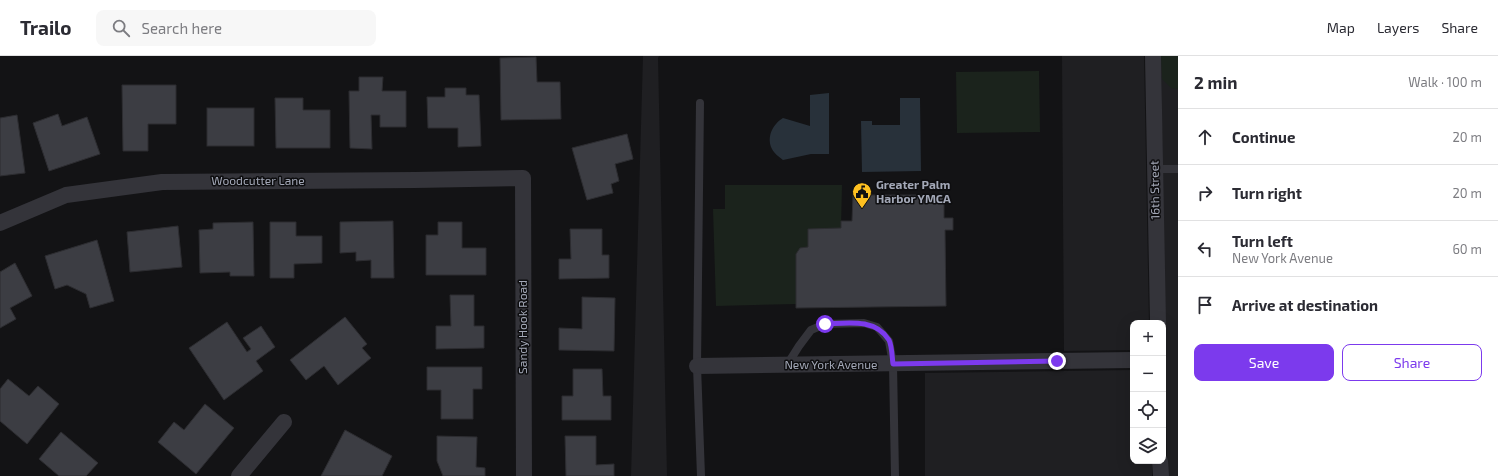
<!DOCTYPE html>
<meta charset="utf-8">
<style>
:root{--surface:#fff;--page:#f7f7f7;--text:#2b2b33;--muted:#7c7c81;--line:#e1e1e2;--accent:#7c3aed}
body{margin:0;font-family:"Exo 2",sans-serif;background:var(--page);color:var(--text)}
.controls{position:absolute;right:12px;bottom:12px;display:grid;overflow:hidden;border-radius:8px;box-shadow:0 4px 16px #0002}
.controls button{width:36px;height:36px;display:grid;place-items:center;padding:0;border:0;border-bottom:1px solid var(--line);background:var(--surface);color:var(--text);font:20px sans-serif}
.stop{position:absolute;width:12px;height:12px;margin:-9px;border:3px solid #7c3aed;border-radius:50%;background:#fff}
.stop.end{background:#7c3aed;border-color:#fff;box-shadow:0 1px 4px #0008}
.list{margin:0;padding:0;list-style:none}
h2{display:flex;justify-content:space-between;align-items:center;height:52px;margin:0;padding:0 16px;font-size:17px}
h2 small{font-size:13px;font-weight:400;color:var(--muted)}
.list li{display:grid;grid-template-columns:26px 1fr auto;gap:12px;align-items:center;box-sizing:border-box;height:56px;padding:0 16px;border-top:1px solid var(--line)}
.list b{display:block;font-size:15px;white-space:nowrap}
.list p{margin:0;font-size:13px;white-space:nowrap;color:var(--muted)}
.list em{font-size:13px;font-style:normal;color:var(--muted)}
.actions{display:flex;gap:8px;padding:12px 16px}
.actions a{flex:1;padding:9px 0;border:1px solid var(--accent);border-radius:8px;text-align:center;font-size:14px;color:var(--accent)}
.actions .main{background:var(--accent);color:#fff}
.icon{flex:none;width:22px;height:22px;fill:none;stroke:currentColor;stroke-width:2;stroke-linecap:round;stroke-linejoin:round}
.map{position:relative;flex:none;width:1178px;height:420px;overflow:hidden}
header{display:flex;align-items:center;gap:24px;box-sizing:border-box;height:56px;padding:0 20px;background:var(--surface);border-bottom:1px solid var(--line)}
header strong{font-size:19px}
nav{display:flex;gap:22px;margin-inline-start:auto;font-size:14px}
.search{width:280px;height:36px;background:var(--page);display:flex;align-items:center;gap:10px;box-sizing:border-box;padding:0 14px;border-radius:8px;color:var(--muted);font-size:15px}
main{display:flex}
aside{flex:1;background:var(--surface)}
.map>svg:first-child{display:block}
.built{fill:#1f1f22}
.green{fill:#1b231c}
.water{fill:#28313a}
.building{fill:#3c3d43;stroke:#2d2d31}
.lines{fill:none;stroke-linecap:round;stroke-linejoin:round}
.service{stroke:#34343a;stroke-width:8}
.minor{stroke:#34343a;stroke-width:16}
.route{stroke:#7c3aed;stroke-width:5}
.labels{text-anchor:middle;stroke-width:3;stroke-linejoin:round;paint-order:stroke}
.street-label{font-size:12px;fill:#a3a8b7;stroke:#0e0e10}
.poi-label{font-size:12px;font-weight:bold;fill:#a3a8b7;stroke:#0e0e10;text-anchor:start}
</style>
<header>
<strong>Trailo</strong>
<div class="search"><svg class="icon" aria-label="search" viewBox="0 0 24 24"><circle cx="10" cy="10" r="6"/><path d="M15 15l6 6"/></svg>Search here</div>
<nav><a>Map</a><a>Layers</a><a>Share</a></nav>
</header>
<main>
<div class="map">
<svg width="1178" height="420" viewBox="0 0 1178 420">
<rect width="100%" height="100%" fill="#131315"/>
<!-- built -->
<g class="built">
<path d="M643,0H659L658,2L667,420H631Z"/>
<path d="M1062,0H1144L1149,267H1133V294L1064,295Z"/>
<path d="M1161,0H1178V420H1167Z"/>
<path d="M1133,314V405H1152V420H925V317Z"/>
</g>
<!-- green -->
<g class="green">
<path d="M1161,0H1178V33L1171,32L1162,23Z"/>
<path d="M1039,15L1040,76L957,77L956,16Z"/>
<path d="M725,129H842L841,172L808,173V191L800,192L796,198V248L716,250L713,153H725Z"/>
</g>
<!-- water -->
<g class="water">
<path d="M829,37V98H811L783,104C779,101 774,97 772,93C766,81 773,68 783,62L810,70V39Z"/>
<path d="M900,42H920L921,115L862,116L861,65H872V69H900Z"/>
</g>
<!-- building -->
<g class="building">
<path d="M536,1L537,26H560L561,63L501,64L500,2Z"/>
<path d="M359,21H383L382,35H406V71H380V59H371L372,93L350,92L349,35H359Z"/>
<path d="M122,29H176V68H148V95H123Z"/>
<path d="M445,32H466V39H479L481,90L458,91V72H428L427,41H445Z"/>
<path d="M275,42H303V54H330V92H276Z"/>
<rect x="207" y="52" width="47" height="38"/>
<path d="M58,58L62,70L87,61L100,98L49,115L33,67Z"/>
<path d="M17,59L25,117L0,120V62Z"/>
<path d="M627,78L633,103L615,108L619,125L611,128L613,137L587,144L572,92Z"/>
<path d="M853,139H925V142H944V162H953V174H945L946,250L796,252V198L800,192L808,191V173L841,172V165H852Z"/>
<path d="M393,165L394,222H371V204L356,205V196L340,197V166Z"/>
<path d="M253,166L254,220H230V216L200,217L199,174L213,173V167Z"/>
<path d="M270,166H296V180H322V207L294,208V222H270Z"/>
<path d="M438,166H462V192H486V219H426V179H438Z"/>
<path d="M178,170L182,211L130,216L127,176Z"/>
<path d="M570,173H602V199H609V222L559,223V203H571Z"/>
<path d="M97,184L114,245L90,252L86,238L67,229L55,233L45,200Z"/>
<path d="M15,207L32,240L10,252L16,263L0,272V216Z"/>
<path d="M450,239H474V270H484V292L436,293V270H451Z"/>
<path d="M582,241L615,242L614,295L559,294V272L582,273Z"/>
<path d="M345,261L367,288L362,292L371,302L338,329L324,310L306,324L290,304Z"/>
<path d="M227,266L247,296L251,293L243,282L261,270L275,291L256,305L263,315L224,344L189,292Z"/>
<path d="M427,311H482V333H473V363H441V334H427Z"/>
<path d="M573,313H602L603,340H611V364H562V340H573Z"/>
<path d="M8,323L29,340L38,330L59,348L27,388L0,365V333Z"/>
<path d="M205,348L234,372L196,418L158,386L174,366L184,374Z"/>
<path d="M345,374L392,400L382,420H321Z"/>
<path d="M61,376L98,407L86,420H59L39,403Z"/>
<path d="M437,380L477,381L476,411L485,412V420H443L437,405Z"/>
<path d="M565,380H596V409L614,408V420H566Z"/>
</g>
<g class="lines">
<!-- service -->
<g class="service">
<path d="M700,47L697,310L701,420"/>
<path d="M1154,113H1178"/>
<path d="M787,309L799,290L811,274L825,268L864,267L877,271L889,285L893,308L895,420"/>
</g>
<!-- minor -->
<g class="minor">
<path d="M1153,0L1158,267"/>
<path d="M0,167L66,139L162,126L415,124L523,122L524,420"/>
<path d="M697,310L1133,304"/>
<path d="M1160,405L1161,420"/>
<path d="M239,420L284,366"/>
</g>
</g>
<g class="lines">
<!-- route -->
<path class="route" d="M825,268C848,267 875,262 889,284C892,290 892,301 893,308L1057,305"/>
</g>
<!-- icons -->
<defs>
<g id="civic-pin" transform="scale(1)"><path d="M0 17L-7.5 6A9.5 9.5 0 1 1 7.5 6Z" fill="#ffc121" stroke="#0e0e10"/><path d="M-.6-6.5H3V-4.5H.6V-3L4-1V1h2V6H-6V1h2V-1L-.6-3ZM-1.2 2.5V6h2.4V2.5Z" fill="#111"/></g>
</defs>
<g fill-rule="evenodd">
<use href="#civic-pin" x="862" y="136"/>
</g>
<g class="labels">
<!-- street labels -->
<g class="street-label">
<text x="258" y="129">Woodcutter Lane</text>
<text transform="translate(1155 134) rotate(-91)" y="4">16th Street</text>
<text transform="translate(523 271) rotate(-90)" y="4">Sandy Hook Road</text>
<text x="831" y="313">New York Avenue</text>
</g>
<!-- poi labels -->
<g class="poi-label">
<text x="876" y="133">Greater Palm<tspan x="876" dy="14">Harbor YMCA</tspan></text>
</g>
</g>
</svg>
<div class="controls">
<button>+</button>
<button>−</button>
<button><svg class="icon" aria-label="locate" viewBox="0 0 24 24"><circle cx="12" cy="12" r="6"/><path d="M12 2v4M12 18v4M2 12h4M18 12h4"/></svg></button>
<button><svg class="icon" aria-label="layers" viewBox="0 0 24 24"><path d="M12 4l9 5-9 5-9-5zM3 14l9 5 9-5"/></svg></button>
</div>
<div class="stop" style="left:825px;top:268px"></div>
<div class="stop end" style="left:1057px;top:305px"></div>
</div>
<aside>
<h2>2 min<small>Walk · 100 m</small></h2>
<ul class="list">
<li><svg class="icon" aria-label="ahead" viewBox="0 0 24 24"><path d="M12 20V5M6 11l6-6 6 6"/></svg><div><b>Continue</b></div><em>20 m</em></li>
<li><svg class="icon" aria-label="right" viewBox="0 0 24 24"><path d="M7 20v-9h11M14 6l5 5-5 5"/></svg><div><b>Turn right</b></div><em>20 m</em></li>
<li><svg class="icon" aria-label="left" viewBox="0 0 24 24"><path d="M17 20v-9H6M10 6l-5 5 5 5"/></svg><div><b>Turn left</b><p>New York Avenue</p></div><em>60 m</em></li>
<li><svg class="icon" aria-label="arrive" viewBox="0 0 24 24"><path d="M6 21V4h12l-3 4 3 4H6"/></svg><div><b>Arrive at destination</b></div></li>
</ul>
<div class="actions"><a class="main">Save</a><a>Share</a></div>
</aside>
</main>
